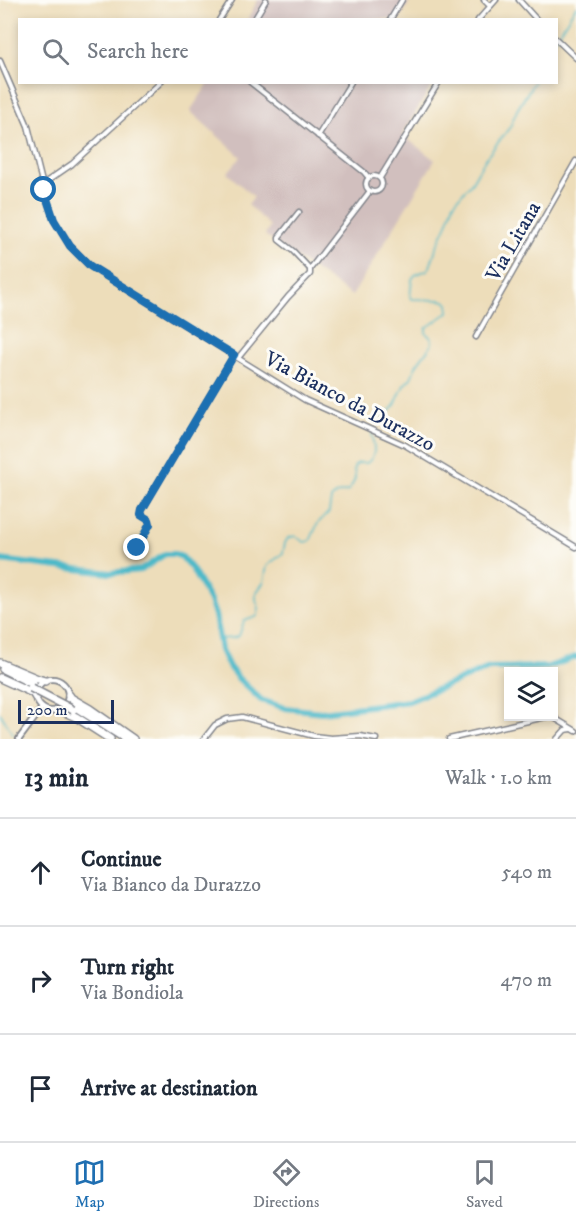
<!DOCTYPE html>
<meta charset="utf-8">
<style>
:root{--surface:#fff;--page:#f2f2f3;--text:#1f2937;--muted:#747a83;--line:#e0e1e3;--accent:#1f6fb2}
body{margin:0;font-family:"IM FELL DW Pica",serif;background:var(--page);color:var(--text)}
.controls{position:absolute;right:18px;bottom:18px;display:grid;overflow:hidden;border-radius:0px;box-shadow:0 3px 9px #0003}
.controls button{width:54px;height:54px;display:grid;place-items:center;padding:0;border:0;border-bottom:2px solid var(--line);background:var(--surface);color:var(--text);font:30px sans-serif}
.scale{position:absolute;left:18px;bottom:15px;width:96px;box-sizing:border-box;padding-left:6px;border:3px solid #1b2f5e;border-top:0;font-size:16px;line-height:21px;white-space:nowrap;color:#1b2f5e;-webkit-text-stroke:4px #fdfcf7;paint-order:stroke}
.stop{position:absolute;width:18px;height:18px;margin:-14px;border:4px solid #1f6fb2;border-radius:50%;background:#fff}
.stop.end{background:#1f6fb2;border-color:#fff;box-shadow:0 2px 6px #0008}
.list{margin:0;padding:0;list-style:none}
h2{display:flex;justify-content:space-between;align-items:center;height:78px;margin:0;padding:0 24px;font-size:26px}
h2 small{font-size:20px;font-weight:400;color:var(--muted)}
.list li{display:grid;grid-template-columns:39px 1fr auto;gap:18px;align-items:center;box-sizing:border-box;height:108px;padding:0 24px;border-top:2px solid var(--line)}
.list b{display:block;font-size:22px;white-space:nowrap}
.list p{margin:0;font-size:20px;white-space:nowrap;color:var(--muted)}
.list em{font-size:20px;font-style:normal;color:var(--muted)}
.icon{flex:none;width:33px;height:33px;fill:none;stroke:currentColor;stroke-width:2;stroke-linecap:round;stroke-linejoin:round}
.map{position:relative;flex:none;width:576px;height:739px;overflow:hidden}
.search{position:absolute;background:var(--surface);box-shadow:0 3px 9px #0003;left:18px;right:18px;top:18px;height:66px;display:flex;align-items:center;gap:15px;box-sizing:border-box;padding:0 21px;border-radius:0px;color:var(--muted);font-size:22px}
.sheet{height:402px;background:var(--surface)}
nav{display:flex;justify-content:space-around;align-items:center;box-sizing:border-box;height:84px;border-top:2px solid var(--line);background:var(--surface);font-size:16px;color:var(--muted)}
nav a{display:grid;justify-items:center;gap:3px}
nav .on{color:var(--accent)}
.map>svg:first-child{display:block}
.industrial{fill:#d1bfbe}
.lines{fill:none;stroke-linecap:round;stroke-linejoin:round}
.stream{stroke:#4db9c9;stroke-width:1.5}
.river{stroke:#4db9c9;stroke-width:6}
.minor-casing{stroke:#84868c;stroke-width:7}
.tertiary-casing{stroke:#84868c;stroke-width:8}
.trunk-casing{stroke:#84868c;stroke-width:10}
.minor{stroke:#fff;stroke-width:4}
.tertiary{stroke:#fff;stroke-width:4.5}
.trunk{stroke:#fff;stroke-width:7}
.trunk-bridge-casing{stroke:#84868c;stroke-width:10;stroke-linecap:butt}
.trunk-bridge{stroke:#fff;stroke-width:7}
.route{stroke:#1f6fb2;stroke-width:8}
.labels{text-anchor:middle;stroke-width:6;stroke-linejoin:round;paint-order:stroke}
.street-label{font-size:21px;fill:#1b2f5e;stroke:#fdfcf7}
</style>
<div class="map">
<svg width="576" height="739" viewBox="0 0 576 739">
<rect width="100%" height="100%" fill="#fdfcf7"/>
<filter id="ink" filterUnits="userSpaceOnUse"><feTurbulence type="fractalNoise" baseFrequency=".0167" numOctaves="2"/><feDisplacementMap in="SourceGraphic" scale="12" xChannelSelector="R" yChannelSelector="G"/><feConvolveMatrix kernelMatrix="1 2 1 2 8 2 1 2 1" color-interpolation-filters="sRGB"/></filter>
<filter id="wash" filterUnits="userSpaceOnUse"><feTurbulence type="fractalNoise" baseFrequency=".008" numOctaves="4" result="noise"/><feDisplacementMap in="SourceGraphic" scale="24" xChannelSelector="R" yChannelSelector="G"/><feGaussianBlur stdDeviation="1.35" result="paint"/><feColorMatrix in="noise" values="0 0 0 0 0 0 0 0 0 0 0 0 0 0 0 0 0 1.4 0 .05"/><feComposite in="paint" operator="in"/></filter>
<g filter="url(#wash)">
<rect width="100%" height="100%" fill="#edddba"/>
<!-- industrial -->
<g class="industrial">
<path d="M258,0H411L399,19L247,20Z"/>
<path d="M209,83H433L402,135L435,160L352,296L265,235L270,226L248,205L254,197L227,173L241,157L190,111Z"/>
</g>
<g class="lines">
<!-- stream -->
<g class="stream">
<path d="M556,38L576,6"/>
<path d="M377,425L395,405L404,385L411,378L417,364L432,344V339L426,333V328L446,314L449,311L448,304L445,301L441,300L411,299L410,297L412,279L415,275L427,270L430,267L436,248L447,224L454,203L472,182L486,158L510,127L517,110L534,82"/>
<path d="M219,639L233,638L239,636L244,621L256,617L258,615L259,608L256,600V593L264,582L267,566L283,553L285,543L288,538L295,536L304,542L310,541L318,523L329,512L331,499L336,494L348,491C351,487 355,482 355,477C355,472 353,470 355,465L359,463H367C378,454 373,445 372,433"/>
<path d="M0,713L13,734"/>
</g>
<!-- river -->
<path class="river" d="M0,560L110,573L141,570L165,554H174L182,557L192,569L210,601L215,615L221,650L229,667L238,678L261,700L285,708L322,712L409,701L489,668L548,667L576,657"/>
</g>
</g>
<g filter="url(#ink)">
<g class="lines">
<!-- minor casing -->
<g class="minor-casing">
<g id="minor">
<path d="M484,0L490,6"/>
<path d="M519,0L537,20"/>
<path d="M219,20L232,0"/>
<path d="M254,20L266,0"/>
<path d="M390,20L402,0"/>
<path d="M478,20L496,0"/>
<path d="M556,39L576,58"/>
<path d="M0,61L28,126L44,190L54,220L70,246L90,266L305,400L405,445L576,547"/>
<path d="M250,82L364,172L369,178"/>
<path d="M318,136L351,82"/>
<circle cx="374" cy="184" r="8"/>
<path d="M380,178L439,82"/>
<path d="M43,184L72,164L161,82"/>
<path d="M310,269L370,191"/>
<path d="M476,337L576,161"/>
<path d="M238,358L288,297L310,274V269L293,251L279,240V237L299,212"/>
<path d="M137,548L150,524L149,520L141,515L142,510L234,355"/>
<path d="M551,716L576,731"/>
<path d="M204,739L215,725L227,719L242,717L314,736L331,738L360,736L376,739"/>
<path d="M449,739L550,716"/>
<path d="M557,739L565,730L572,729"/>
</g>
</g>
<!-- tertiary casing -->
<g class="tertiary-casing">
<g id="tertiary">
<circle cx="52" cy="695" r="16"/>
<path d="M19,739L42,708"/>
</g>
</g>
<!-- trunk casing -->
<g class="trunk-casing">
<g id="trunk">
<path d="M0,663L38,679L45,681"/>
<path d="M3,669L33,684"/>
<path d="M0,678L33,693L36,698"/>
<path d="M69,695L71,698L90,709L133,739"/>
<path d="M74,706L126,739"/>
<path d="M60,710L76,717L110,739"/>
</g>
</g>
<!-- minor -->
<use href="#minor" class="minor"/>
<!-- tertiary -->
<use href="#tertiary" class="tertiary"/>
<!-- trunk -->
<use href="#trunk" class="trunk"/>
<!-- trunk-bridge casing -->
<g class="trunk-bridge-casing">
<path id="trunk-bridge" d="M31,688L73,710"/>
</g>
<!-- trunk-bridge -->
<use href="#trunk-bridge" class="trunk-bridge"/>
</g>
</g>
<g class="lines" filter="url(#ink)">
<!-- route -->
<path class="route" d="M44,190L54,220L70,246L90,266L234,355L142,510L141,515L149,520L150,524L137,548"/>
</g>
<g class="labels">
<!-- street labels -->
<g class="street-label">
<text transform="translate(513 241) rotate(-60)" y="7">Via Litana</text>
<text transform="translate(350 401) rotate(28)" y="7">Via Bianco da Durazzo</text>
</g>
</g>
</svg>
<div class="controls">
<button><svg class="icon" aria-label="layers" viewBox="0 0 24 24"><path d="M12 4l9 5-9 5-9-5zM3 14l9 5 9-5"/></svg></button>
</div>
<div class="scale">200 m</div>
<div class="stop" style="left:44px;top:190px"></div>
<div class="stop end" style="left:137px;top:548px"></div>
<div class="search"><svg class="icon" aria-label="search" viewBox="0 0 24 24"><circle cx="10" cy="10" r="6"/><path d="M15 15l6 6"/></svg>Search here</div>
</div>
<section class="sheet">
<h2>13 min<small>Walk · 1.0 km</small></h2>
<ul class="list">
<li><svg class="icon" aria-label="ahead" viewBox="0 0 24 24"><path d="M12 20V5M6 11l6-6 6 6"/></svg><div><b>Continue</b><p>Via Bianco da Durazzo</p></div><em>540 m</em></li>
<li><svg class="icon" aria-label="right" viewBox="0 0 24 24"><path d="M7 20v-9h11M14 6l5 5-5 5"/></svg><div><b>Turn right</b><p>Via Bondiola</p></div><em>470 m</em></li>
<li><svg class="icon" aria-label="arrive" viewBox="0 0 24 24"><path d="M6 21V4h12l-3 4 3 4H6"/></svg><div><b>Arrive at destination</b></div></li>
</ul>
</section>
<nav>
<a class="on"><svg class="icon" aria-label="map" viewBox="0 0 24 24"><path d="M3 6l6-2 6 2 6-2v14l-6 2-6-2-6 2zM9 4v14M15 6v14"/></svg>Map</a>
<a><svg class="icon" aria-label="directions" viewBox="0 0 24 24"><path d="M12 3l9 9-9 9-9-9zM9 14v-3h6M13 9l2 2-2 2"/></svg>Directions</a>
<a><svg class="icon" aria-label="saved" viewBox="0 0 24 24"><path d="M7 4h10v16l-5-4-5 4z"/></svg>Saved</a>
</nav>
